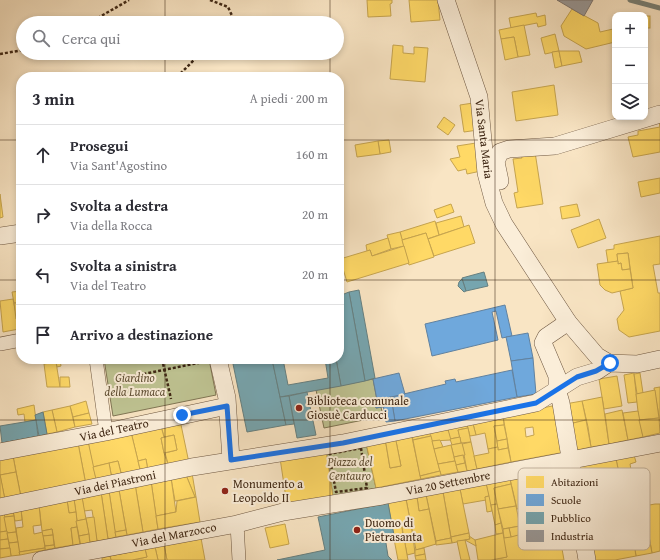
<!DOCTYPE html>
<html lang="it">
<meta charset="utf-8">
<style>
:root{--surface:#fff;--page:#f7f7f7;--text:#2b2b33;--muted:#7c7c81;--line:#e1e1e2}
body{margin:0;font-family:"Gentium Book Plus",serif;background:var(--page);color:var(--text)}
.controls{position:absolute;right:12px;top:12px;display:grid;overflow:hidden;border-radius:8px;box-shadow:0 2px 6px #0003}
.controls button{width:36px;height:36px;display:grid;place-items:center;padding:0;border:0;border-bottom:1px solid var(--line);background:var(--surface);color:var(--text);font:20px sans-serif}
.stop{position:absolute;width:12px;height:12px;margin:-9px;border:3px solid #1a73e8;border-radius:50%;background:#fff}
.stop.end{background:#1a73e8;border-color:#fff;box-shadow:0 1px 4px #0008}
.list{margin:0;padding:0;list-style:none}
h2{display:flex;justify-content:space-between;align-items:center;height:52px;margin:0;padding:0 16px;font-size:17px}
h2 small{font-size:13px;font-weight:400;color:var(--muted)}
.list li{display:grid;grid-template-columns:26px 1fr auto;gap:12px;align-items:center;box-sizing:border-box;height:60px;padding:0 16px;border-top:1px solid var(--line)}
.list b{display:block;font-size:15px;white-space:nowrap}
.list p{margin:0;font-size:13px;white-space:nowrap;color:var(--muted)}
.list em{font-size:13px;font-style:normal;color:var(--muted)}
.icon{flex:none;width:22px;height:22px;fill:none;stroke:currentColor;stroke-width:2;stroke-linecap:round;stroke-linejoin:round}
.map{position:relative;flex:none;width:660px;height:560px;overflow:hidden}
.search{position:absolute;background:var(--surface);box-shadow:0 2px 6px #0003;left:16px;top:16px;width:328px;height:44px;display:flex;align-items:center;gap:10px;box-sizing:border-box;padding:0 14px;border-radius:22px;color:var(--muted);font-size:15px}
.panel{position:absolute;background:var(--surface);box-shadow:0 2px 6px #0003;left:16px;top:72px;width:328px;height:292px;border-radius:16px}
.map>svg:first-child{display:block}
.green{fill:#bfc493;stroke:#807654}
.homes{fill:#ffd966;stroke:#c6a44e;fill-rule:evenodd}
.schools{fill:#6fa8dc;stroke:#6182a0}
.public{fill:#76a5af;stroke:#668081}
.industry{fill:#999;stroke:#7e7771}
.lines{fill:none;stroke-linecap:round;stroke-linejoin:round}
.stream{stroke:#798278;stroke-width:5}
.pedestrian-casing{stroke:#6e5741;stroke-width:14}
.minor-casing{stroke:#6e5741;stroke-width:18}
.path{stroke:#402815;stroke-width:2.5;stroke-dasharray:3 2;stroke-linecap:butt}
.pedestrian{stroke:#fbeed9;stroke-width:13}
.minor{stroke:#fbeed9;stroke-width:17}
.route{stroke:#1a73e8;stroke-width:5}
.grid{fill:none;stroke:#402815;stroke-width:1;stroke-opacity:0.55}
.poi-dot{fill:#8f2418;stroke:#fbeed9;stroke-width:1.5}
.labels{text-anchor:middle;stroke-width:4;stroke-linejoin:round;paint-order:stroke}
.street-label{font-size:12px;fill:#402815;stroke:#fbeed9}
.park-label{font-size:12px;font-style:italic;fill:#604f34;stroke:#fbeed9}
.poi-label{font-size:12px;fill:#402815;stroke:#fbeed9;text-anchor:start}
.key{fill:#fbeed9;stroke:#c3b39e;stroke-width:1}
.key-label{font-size:11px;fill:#402815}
</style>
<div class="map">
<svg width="660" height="560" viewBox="0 0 660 560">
<rect width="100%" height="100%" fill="#f9e5c4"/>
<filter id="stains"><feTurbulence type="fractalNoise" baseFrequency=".005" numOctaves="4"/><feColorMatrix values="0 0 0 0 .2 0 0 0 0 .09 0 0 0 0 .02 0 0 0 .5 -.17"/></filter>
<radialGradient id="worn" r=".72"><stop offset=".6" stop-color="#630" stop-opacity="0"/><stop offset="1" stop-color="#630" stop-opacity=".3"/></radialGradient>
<!-- green -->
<g class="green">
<path d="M104,359H209L216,395L113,416Z"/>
<path d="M373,379L377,400H375L376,408L381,407L383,416L324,428L316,390Z"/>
<path d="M366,443L376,488L333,497L326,450Z"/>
</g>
<!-- homes -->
<g class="homes">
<path d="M367,0H392V3L390,4L391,16L368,17Z"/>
<path d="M409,0H438L440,20L411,22Z"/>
<path d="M572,9L598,23L600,32L613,29L615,42L586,49L564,36L561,26Z"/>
<path d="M536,13L537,17L545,15L546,25L538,27L537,23L511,28L509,18Z"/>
<rect x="645" y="16" width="5" height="12"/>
<path d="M524,25L530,55L518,57L514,37L501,39L499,30Z"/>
<path d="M555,34L559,51L545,54L541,38Z"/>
<path d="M514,37L518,57L505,60L501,39Z"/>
<path d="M393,45L403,46V53L414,54V47L428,48L425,82L390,79Z"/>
<path d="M559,51L562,66L555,68L552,52Z"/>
<path d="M559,51H579L582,62L562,66Z"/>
<path d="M554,85L558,115L516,121L512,92Z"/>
<path d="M473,103L478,130L464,132L460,105Z"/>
<path d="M444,117L455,125L448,135L437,127Z"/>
<path d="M659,122H660V152L633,157L628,137L638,135V131L660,127Z"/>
<path d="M389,140L391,152L380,154L378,141Z"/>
<path d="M378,141L380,154L357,157L355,145Z"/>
<path d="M476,143L481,171L467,174L466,169L458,171L450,159L460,157L457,146Z"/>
<path d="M535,152L543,204L517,208L514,193L518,192L513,159L522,158L521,154Z"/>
<path d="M660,178V193L641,197L638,182Z"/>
<path d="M0,194L3,217L0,218Z"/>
<path d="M451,204L454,212L437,218L434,210Z"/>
<path d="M577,204L580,216L562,219L560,207Z"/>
<path d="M461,216L464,227L439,235L436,223Z"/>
<path d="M599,219L606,238L578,248L571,230Z"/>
<path d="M435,221L439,235L427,239L426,233L402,240L400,232Z"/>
<path d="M469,225L475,243L434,256L428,239Z"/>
<path d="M400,232L404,246L391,249L387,235Z"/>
<path d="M426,233L434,257L409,265L402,240Z"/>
<path d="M660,236V264L653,265L658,293H660V331L629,337L619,330L617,319L624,310L620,291L633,288L628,253L617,254L618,261L608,263L606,250L614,249V245Z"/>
<path d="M388,238L391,249L372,256L370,250L367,251L366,245Z"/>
<path d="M404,246L409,263L347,282L340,259L370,250L372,256Z"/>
<path d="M628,253L630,269L622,270L621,263L618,264L617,254Z"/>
<path d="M618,261V264L621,263L622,270L630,269L633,288L612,293L605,290L600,285L597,264Z"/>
<path d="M21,291V305L17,306V303H14L12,292Z"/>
<path d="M13,299L19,329L3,332L0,301Z"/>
<path d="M14,303H17V306L21,305V318L16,319Z"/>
<path d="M21,318V329H19L17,319Z"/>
<path d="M44,359H55L56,362L44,364Z"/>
<path d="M60,360L61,366L57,367L56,362Z"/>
<path d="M56,362L60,387H47L44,364Z"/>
<path d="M634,373L637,402L628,403L624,375Z"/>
<path d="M640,373L643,393L637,394L634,374Z"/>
<path d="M617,376L622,406L604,409L599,379Z"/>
<path d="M60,377H69L70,387H60Z"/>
<path d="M660,387V422L654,388Z"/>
<path d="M655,390L659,418L639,420L636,394Z"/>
<path d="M602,397L609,444L591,447L588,427L582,401Z"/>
<path d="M86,401L89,413L73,417L70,406Z"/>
<path d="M582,401L586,420L569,424L565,404Z"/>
<path d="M34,405L36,420L25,422L24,414L18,415L17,409Z"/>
<path d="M557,405L565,452L511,462L503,416ZM533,427L534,435L526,437L525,428Z"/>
<path d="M70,406L75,427L57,432L52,410Z"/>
<path d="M52,410L57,432L47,434L43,412Z"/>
<path d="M622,410L628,440L609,444L605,414Z"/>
<path d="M638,411L643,437L628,440L623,413Z"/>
<path d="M89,413L92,424L75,427L73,417Z"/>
<path d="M503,416L504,425L494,426L498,447L488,449L485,433L476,435L473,424Z"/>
<path d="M659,418L660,433L643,437L639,420Z"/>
<path d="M180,420L189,463L169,467L165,453L177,450L174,435L164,437L161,425Z"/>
<path d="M586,420L591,447L573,451L569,424Z"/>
<path d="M160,423L164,437L161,438L164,453L169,467L148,471L146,459L138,461L131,432Z"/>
<path d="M473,424L476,435L470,436L467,425Z"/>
<path d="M467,425L468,428L458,430L460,437L450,439L447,426Z"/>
<path d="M504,425L507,439L497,441L494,426Z"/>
<path d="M447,426L451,440L432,441L428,430Z"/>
<path d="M468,428L471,442L461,443L458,430Z"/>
<path d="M428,430L431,436L413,440L411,433Z"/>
<path d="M131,432L141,473L122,477L118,461L93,467L88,442Z"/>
<path d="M411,433L421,479L376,488L366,443L385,438L390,468L401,466L395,436Z"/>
<path d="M174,435L177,450L164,453L161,438Z"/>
<path d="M395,436L401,466L390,468L385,438Z"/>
<path d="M431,436L440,471L420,476L413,440Z"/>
<path d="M460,437L461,443L452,445L450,439Z"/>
<path d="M507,439L508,448L498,450L497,441Z"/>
<path d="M440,440L443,447L434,449L432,441Z"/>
<path d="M88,441L97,483L86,485L78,443Z"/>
<path d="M471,442L477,469L467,471L462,444Z"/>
<path d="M78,443L86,485L21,497L13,456Z"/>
<path d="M462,443L465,455L454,457L451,445Z"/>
<path d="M451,445L455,461L438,464L434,449Z"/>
<path d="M498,447V450L508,448L511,462L477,469L474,456L489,453L488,449Z"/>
<path d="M326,450L333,497L287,505L280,458Z"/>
<path d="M463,455L465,463L456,465L454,457Z"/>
<path d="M634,455L636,462L630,464L635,493L609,497L608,490L622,487L616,459Z"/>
<path d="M13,456L16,472L0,475V458Z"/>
<path d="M146,459L148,471L141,473L138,461Z"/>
<path d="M616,459L622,487L608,490L606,476L579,482L576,467Z"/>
<path d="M118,461L122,477L112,479L109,463Z"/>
<path d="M455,461L458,472L441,475L438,464Z"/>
<path d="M109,463L112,479L97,483L93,467Z"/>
<path d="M465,463L467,471L458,472L456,465Z"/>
<path d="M440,471L441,475L421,479L420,476Z"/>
<path d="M16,472L21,497L5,500L0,475Z"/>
<path d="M192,473L196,497H195L186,475Z"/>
<path d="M0,474L5,500L0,501Z"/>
<path d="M186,475L195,497L175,501L171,478Z"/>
<path d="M531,475L538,506L517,509L510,479Z"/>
<path d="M171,478L176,512L156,516L151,481Z"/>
<path d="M510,479L511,484L494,488L497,504L490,505L486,483Z"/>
<path d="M151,481L158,529L143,532L135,484Z"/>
<path d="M486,483L489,496L485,497L486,500L463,504L460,489Z"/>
<path d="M135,484L143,532L127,535L119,490Z"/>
<path d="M511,484L516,506L498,509L494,488Z"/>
<path d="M460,489L469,533L451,537L443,492Z"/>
<path d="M119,490L126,530L115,532L109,491Z"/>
<path d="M109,491L116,537L108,539L101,492Z"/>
<path d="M101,492L108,539L97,541L92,510L84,511L82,497Z"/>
<path d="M443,492L451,538L436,541L426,495Z"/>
<path d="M426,495L429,509L419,511L417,497Z"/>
<path d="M489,496L492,511L487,512L485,497Z"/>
<path d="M82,497L86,519L77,521L74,499Z"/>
<path d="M196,497L200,522L158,529L156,516L176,512L177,501Z"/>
<path d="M417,497L419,511L429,509L436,544L416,550L406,499Z"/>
<path d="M74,499L76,512L69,513L67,500Z"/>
<path d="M406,499L411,525L402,527L403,537L394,539L388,503Z"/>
<path d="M67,500L69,513L76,512L77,521V527L71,528L73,545L55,548L52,529L42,531L39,505Z"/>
<path d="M497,504L501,523L495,525L491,505Z"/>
<path d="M655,504H660V551L652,553L644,506Z"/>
<path d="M39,505L41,525L33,526L34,534L43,532L45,548L19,552L16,528L23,527L21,509Z"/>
<path d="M516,506L520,526L503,529L498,509Z"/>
<path d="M21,509L22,520L15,521L13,511Z"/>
<path d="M13,511L14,516L4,517V512Z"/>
<path d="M4,512L7,531L0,532V513Z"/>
<path d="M556,515L564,560H491L507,557L502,538L540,530L537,518Z"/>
<path d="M14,516L16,532L7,533L4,517Z"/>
<path d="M94,517L97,541L90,542L86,518Z"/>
<path d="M86,519L89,534L79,536L76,521Z"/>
<path d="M646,521L652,553L636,556L631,524Z"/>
<path d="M501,523L503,533L496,534L495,525Z"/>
<path d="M285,524L289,544L270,548L265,528Z"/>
<path d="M615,524V527L631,525L636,556L615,560H592L586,529Z"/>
<path d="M411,525L413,537L404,538L402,527Z"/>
<path d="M520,526L522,534L511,537L509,528Z"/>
<path d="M77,527L80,544L73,545L71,528Z"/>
<path d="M509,528L511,537L504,538L503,529Z"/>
<path d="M52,529L53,535L43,536L42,531Z"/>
<path d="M126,530L127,535L116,537L115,532Z"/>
<path d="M7,531L8,539L0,540V532Z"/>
<path d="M16,532L18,542L9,543L7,533Z"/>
<path d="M469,533L470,539L452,543L451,537Z"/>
<path d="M503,533L507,557L491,560H478L475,540Z"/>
<path d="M89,534L90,545L81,547L79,536Z"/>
<path d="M53,535L54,545L45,546L43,536Z"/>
<path d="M469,536L475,540L476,546L465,540L470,539Z"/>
<path d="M413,537L415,553L407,555L404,538Z"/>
<path d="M201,538L205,560H167L164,545Z"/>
<path d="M404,538L408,560H398L394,539Z"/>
<path d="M451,538L452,543L436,545V541Z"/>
<path d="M8,539L10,548L0,549V540Z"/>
<path d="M465,540L470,560H461L457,541Z"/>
<path d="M18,542L20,555L11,556L9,543Z"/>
<path d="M54,545L55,548L45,550V546Z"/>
<path d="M164,545L167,560H158L155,547Z"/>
<path d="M155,547L158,560H132L147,557L145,549Z"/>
<path d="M10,548L11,556L0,558V549Z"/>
<path d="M45,548V550L20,555L19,552Z"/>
<path d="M424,548L425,554L415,556V550Z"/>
<path d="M145,549L147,557L132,560H111L110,556Z"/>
<path d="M425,554L426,560H416L415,556Z"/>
<path d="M110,556L111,560H102V558Z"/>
</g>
<!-- schools -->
<g class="schools">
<path d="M505,305L512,336L502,338L496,311L492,312L498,340L432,356L425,324Z"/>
<path d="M528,333L533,358L511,361L506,337Z"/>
<path d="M533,358L536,394L517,397L511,361Z"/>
<path d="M512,370L517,397L395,421L391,397L446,384L445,381L455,379L456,382Z"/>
<path d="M399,373L405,394L377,400L373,379Z"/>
<path d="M391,397L395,421L386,422L382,399Z"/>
<path d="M382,399L383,407L376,408L374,400Z"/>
</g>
<!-- public -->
<g class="public">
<path d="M484,272L488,286L466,291L462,278Z"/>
<path d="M462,279L466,291L464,292L458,286L459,282Z"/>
<path d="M359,290L375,378L365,381L349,292Z"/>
<path d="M349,292L365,381L341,386L336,359H339V296Z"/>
<path d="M232,359H272L286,425L247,432Z"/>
<path d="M272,359H283L288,385L328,378L325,359H336L341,386L280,397Z"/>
<path d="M307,392L316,435L297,438L289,396Z"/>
<path d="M289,396L294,424L286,425L280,397Z"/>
<path d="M43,412L47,434L39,436L35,415Z"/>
<path d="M36,420L38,436L2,443L0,426Z"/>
<path d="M388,503L394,535L385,537L388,556L392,560H277L325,550L318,517Z"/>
</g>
<!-- industry -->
<path class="industry" d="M557,0H593L584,16Z"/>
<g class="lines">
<!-- stream -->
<path class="stream" d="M630,0L660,8"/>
<!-- pedestrian casing -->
<g class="pedestrian-casing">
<g id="pedestrian">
<path d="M0,344L21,340"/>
<path d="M96,359L106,432"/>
<path d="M237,524L239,560"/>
</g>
</g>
<!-- minor casing -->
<g class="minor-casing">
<g id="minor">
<path d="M446,0L479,97L486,173L494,203L504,224L568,322L597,356L609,363"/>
<path d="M500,181L496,162L500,152L509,149L555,146L660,114"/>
<path d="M0,236L21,233"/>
<path d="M568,322L546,337L543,343L557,376V389L561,403L587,560"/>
<path d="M218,359L227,398L231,460"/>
<path d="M0,452L106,432L227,406"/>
<path d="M0,507L192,467L343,443L536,403L577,377L597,371L609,363L637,364L660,359"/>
<path d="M41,560L237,524L283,512L382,496L660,443"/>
</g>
</g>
<!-- path -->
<g class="path">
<path d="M210,0L228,7L234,20L231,23"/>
<path d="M89,23L129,0"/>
<path d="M0,54L23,50"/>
<path d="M177,77L201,53"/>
<path d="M162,359L171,399"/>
<path d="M114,380L203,362"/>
<path d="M361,448L367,488L336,492L329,454Z"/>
</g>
<!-- pedestrian -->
<use href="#pedestrian" class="pedestrian"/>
<!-- minor -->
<use href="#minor" class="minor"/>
</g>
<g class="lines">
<!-- route -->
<path class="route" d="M182,415L227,406L231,460L343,443L536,403L577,377L596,371L610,363"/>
</g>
<!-- grid -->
<path class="grid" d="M165,0V23M330,0V23M495,0V560M165,53V77M330,53V77M0,140H21M339,140H660M0,280H21M339,280H660M165,359V560M330,359V560M0,420H660"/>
<!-- markers -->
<g class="poi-dot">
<circle cx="299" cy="408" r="4"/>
<circle cx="225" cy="491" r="4"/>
<circle cx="357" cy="530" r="4"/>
</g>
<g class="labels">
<!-- street labels -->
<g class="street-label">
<text transform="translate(484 139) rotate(83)" y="4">Via Santa Maria</text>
<text transform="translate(114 430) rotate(-12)" y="4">Via del Teatro</text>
<text transform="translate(115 483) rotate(-12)" y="4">Via dei Piastroni</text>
<text transform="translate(448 483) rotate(-11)" y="4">Via 20 Settembre</text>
<text transform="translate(174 535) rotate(-11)" y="4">Via del Marzocco</text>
</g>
<!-- park labels -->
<g class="park-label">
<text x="135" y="382">Giardino<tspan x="135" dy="14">della Lumaca</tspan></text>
<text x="350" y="466">Piazza del<tspan x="350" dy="14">Centauro</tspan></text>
</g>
<!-- poi labels -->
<g class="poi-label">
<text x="307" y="405">Biblioteca comunale<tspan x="307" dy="14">Giosuè Carducci</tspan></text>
<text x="233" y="488">Monumento a<tspan x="233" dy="14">Leopoldo II</tspan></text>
<text x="365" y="527">Duomo di<tspan x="365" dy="14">Pietrasanta</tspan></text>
</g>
</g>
<!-- legend -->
<rect x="518" y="468" width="132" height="82" rx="6" class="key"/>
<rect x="526" y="476" width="18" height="12" fill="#ffd966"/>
<rect x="526" y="494" width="18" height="12" fill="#6fa8dc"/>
<rect x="526" y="512" width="18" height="12" fill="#76a5af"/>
<rect x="526" y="530" width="18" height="12" fill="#999"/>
<g class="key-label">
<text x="551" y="486">Abitazioni</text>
<text x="551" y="504">Scuole</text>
<text x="551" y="522">Pubblico</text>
<text x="551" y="540">Industria</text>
</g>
<rect width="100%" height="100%" filter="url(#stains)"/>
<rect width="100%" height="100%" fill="url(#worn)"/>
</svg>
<div class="controls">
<button>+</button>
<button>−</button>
<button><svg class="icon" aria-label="layers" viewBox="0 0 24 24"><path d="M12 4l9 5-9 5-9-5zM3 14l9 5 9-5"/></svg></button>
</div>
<div class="stop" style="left:610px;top:363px"></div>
<div class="stop end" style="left:182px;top:415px"></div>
<div class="search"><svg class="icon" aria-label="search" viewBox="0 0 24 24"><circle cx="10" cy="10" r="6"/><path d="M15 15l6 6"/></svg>Cerca qui</div>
<section class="panel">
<h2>3 min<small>A piedi · 200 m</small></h2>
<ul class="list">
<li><svg class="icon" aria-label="ahead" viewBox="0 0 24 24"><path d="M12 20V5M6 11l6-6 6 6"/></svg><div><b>Prosegui</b><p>Via Sant'Agostino</p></div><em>160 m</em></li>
<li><svg class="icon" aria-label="right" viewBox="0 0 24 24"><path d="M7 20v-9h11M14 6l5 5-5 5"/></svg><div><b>Svolta a destra</b><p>Via della Rocca</p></div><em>20 m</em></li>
<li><svg class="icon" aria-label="left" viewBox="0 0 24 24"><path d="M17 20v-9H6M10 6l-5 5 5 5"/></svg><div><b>Svolta a sinistra</b><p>Via del Teatro</p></div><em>20 m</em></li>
<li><svg class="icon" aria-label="arrive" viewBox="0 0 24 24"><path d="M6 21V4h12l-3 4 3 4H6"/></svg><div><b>Arrivo a destinazione</b></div></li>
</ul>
</section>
</div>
